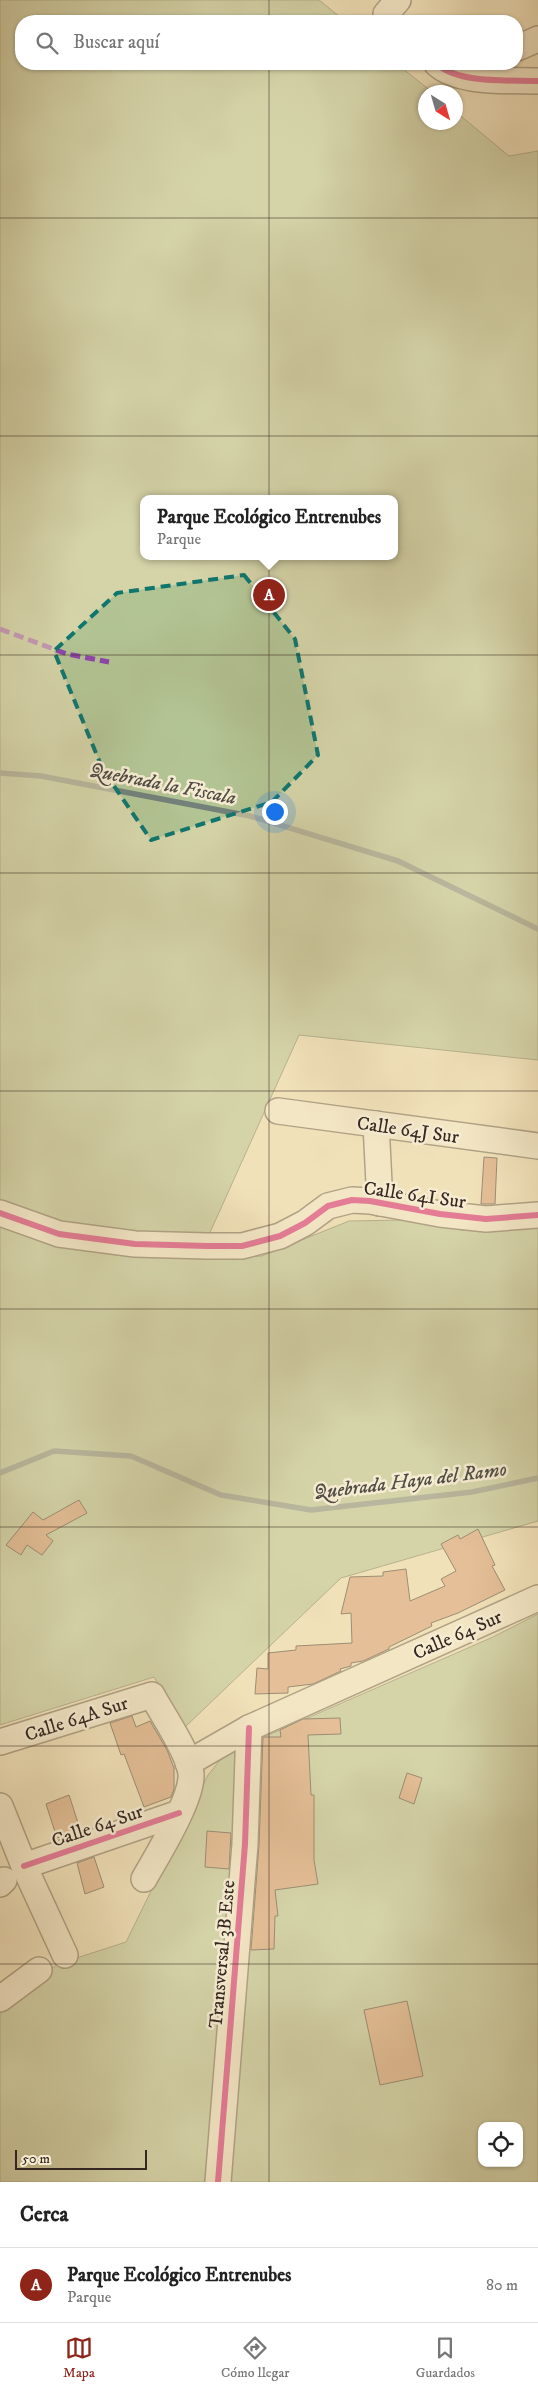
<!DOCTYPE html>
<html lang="es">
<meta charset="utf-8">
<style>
:root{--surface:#fff;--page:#f2f2f2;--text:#222;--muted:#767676;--line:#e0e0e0;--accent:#8f2418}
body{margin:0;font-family:"IM FELL DW Pica",serif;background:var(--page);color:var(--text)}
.controls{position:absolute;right:15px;bottom:15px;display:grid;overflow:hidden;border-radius:10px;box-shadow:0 1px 4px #0004}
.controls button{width:45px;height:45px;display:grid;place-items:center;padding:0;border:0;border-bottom:1px solid var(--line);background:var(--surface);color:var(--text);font:25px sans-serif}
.compass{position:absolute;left:418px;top:85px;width:45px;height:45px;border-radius:50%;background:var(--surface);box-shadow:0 1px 4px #0004;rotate:143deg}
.scale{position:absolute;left:15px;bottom:12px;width:132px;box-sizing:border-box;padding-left:5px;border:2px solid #362821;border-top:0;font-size:14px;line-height:18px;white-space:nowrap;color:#362821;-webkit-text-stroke:4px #f6ecd2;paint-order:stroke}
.you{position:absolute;left:274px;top:811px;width:18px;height:18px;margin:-12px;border:4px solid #fff;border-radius:50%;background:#1a73e8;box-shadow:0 0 0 8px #1a73e833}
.badge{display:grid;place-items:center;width:32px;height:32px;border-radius:50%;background:var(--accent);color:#fff;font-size:16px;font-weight:700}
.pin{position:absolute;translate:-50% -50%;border:2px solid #fff;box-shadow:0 1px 5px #0006}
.popup{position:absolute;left:140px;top:495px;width:258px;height:65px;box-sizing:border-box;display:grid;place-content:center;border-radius:10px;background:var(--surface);filter:drop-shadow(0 1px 4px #0005);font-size:16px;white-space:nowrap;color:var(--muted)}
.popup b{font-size:19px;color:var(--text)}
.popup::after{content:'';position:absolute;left:50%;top:100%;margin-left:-10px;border:10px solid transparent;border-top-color:var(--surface)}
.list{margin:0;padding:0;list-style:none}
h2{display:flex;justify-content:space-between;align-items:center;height:65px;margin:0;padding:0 20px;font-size:21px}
h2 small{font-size:16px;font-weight:400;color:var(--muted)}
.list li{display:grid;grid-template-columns:32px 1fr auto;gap:15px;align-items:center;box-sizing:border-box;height:75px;padding:0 20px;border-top:1px solid var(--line)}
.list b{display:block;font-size:19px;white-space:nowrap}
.list p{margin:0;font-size:16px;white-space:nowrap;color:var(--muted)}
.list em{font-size:16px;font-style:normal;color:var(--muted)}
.icon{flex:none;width:28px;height:28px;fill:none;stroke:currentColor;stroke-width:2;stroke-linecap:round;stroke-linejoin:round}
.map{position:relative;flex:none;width:538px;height:2182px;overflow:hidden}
.search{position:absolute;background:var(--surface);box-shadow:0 1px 4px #0004;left:15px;right:15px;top:15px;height:55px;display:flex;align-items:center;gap:12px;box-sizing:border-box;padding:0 18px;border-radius:20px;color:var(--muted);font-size:19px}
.sheet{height:140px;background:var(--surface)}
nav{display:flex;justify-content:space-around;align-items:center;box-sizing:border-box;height:70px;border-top:1px solid var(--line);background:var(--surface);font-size:14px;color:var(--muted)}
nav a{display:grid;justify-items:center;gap:2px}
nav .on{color:var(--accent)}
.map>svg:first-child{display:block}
.green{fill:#b3c494;stroke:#74765a;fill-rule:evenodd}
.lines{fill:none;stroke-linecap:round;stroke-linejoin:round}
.stream{stroke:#73817a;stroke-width:5.5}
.building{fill:#d6956e;stroke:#362821}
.minor-casing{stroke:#655647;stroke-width:28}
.minor{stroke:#f6ecd2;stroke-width:25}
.quiet{stroke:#8e44ad;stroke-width:5;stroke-dasharray:10 5;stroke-linecap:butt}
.cycleway-casing{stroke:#f6ecd2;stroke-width:9}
.cycleway{stroke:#d6006c;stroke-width:6}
.marked{fill:none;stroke:#0f766e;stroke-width:4;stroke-dasharray:10 6;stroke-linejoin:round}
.grid{fill:none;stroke:#362821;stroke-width:1;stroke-opacity:0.55}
.labels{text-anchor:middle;stroke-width:5;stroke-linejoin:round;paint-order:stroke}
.street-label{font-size:19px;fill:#362821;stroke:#f6ecd2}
.water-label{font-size:20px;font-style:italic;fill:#504d46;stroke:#f6ecd2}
</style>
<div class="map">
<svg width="538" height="2182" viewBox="0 0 538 2182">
<rect width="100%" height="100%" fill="#f1e1b9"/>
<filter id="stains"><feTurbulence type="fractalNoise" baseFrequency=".004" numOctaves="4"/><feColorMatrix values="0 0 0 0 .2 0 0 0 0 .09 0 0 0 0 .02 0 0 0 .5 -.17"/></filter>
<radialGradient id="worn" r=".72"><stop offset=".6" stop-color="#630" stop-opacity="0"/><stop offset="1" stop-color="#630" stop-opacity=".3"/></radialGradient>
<!-- green -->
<g class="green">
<path d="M0,0H319L345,21H21V64H397L432,92H426V122H456V112L509,156L538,151V1060L299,1035L198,1259L262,1256L349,1221L406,1220L462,1230L538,1226V1521L341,1578L184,1728L154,1677L0,1725ZM144,499H394V556H144Z"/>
<path d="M538,1614V2182H0V2007L58,1964L126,1942L208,1775L225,1754L493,1637ZM482,2126H519V2163H482Z"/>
</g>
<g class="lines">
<!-- stream -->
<g class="stream">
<path d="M0,773L41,776L250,816L398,861L538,929"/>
<path d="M0,1473L54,1451L131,1456L221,1495L311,1510L472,1492L538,1478"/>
</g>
</g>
<!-- building -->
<g class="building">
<path d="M484,1157L497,1158L495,1204H481Z"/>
<path d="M79,1500L87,1513L46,1535L53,1541L42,1555L27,1545L21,1555L6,1545L33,1512L43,1520Z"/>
<path d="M478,1529L495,1565L492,1566L505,1590L458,1613L431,1623L432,1626L389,1647V1649L363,1661L351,1663V1666L340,1669L341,1671L313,1684L288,1687V1693L255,1694L257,1668L268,1669V1653L296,1650V1646L352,1643L351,1613L341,1614L350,1577L383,1576V1572L406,1569L410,1601L445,1586L441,1579L456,1571L441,1544L458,1535L460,1539Z"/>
<path d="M132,1716L136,1727L150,1721L167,1750L174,1768V1789L171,1797L144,1807L124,1754L121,1755L110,1723Z"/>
<path d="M340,1718L341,1734L308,1735L311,1795H314V1860L318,1884L275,1890L278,1916H275L274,1949L251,1950L259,1845L263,1737H281L280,1730L303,1719Z"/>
<path d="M407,1773L422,1778L414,1804L399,1798Z"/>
<path d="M69,1795L80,1829L57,1838L46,1804Z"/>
<path d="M207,1831L231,1833L229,1869L205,1867Z"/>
<path d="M94,1857L104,1887L85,1894L77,1863Z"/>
<path d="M407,2001L423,2076L380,2085L364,2010Z"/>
</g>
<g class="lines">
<!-- minor casing -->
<g class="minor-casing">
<g id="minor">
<path d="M387,21L386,14L398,0"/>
<path d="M517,48L538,39"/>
<path d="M437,64C459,84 509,80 538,81"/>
<path d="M278,1111L538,1146"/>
<path d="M376,1124L380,1203"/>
<path d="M0,1213L59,1234L135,1244L207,1246H242L280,1236L305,1223L328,1206L352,1200L370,1201L440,1214L486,1219L538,1215"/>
<path d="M0,1742L152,1695C162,1714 190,1754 191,1774C193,1798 157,1856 144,1879"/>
<path d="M188,1763L249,1728L538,1598"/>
<path d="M0,1806L24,1866L65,1955"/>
<path d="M24,1866L179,1813"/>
<path d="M0,1884L4,1880"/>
<path d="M0,1999L39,1970"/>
<path d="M218,2182L245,1844L249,1728"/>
</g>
</g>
<!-- minor -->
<use href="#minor" class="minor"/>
<!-- quiet -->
<path class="quiet" d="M0,629L67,654L109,662"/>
<!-- cycleway casing -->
<g class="cycleway-casing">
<g id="cycleway">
<path d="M437,64C459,84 509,80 538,81"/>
<path d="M0,1213L59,1234L135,1244L207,1246H242L280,1236L305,1223L328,1206L352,1200L370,1201L440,1214L486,1219L538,1215"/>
<path d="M24,1866L179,1813"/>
<path d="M218,2182L245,1844L249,1728"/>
</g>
</g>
<!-- cycleway -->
<use href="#cycleway" class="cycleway"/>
</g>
<!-- marked area -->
<path d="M0 0H538V2182H0ZM244,575L295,639L318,755L272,802L151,840L103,770L54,651L117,593Z" fill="#f1e1b9" fill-opacity=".55" fill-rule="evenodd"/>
<path class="marked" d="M244,575L295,639L318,755L272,802L151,840L103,770L54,651L117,593Z"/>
<!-- grid -->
<path class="grid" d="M269,0V21M269,64V2182M0,218H538M0,436H538M0,655H538M0,873H538M0,1091H538M0,1309H538M0,1527H538M0,1746H538M0,1964H538"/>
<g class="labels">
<!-- street labels -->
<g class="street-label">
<text transform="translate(408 1129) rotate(8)" y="7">Calle 64J Sur</text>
<text transform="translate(415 1194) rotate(8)" y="7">Calle 64I Sur</text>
<text transform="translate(457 1634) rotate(-24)" y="7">Calle 64 Sur</text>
<text transform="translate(76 1718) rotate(-18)" y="7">Calle 64A Sur</text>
<text transform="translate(97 1825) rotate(-19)" y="7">Calle 64 Sur</text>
<text transform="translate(221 1954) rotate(-85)" y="7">Transversal 3B Este</text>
</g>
<!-- water labels -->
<g class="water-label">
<text transform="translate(163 783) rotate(11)" y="7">Quebrada la Fiscala</text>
<text transform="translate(410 1480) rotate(-7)" y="7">Quebrada Haya del Ramo</text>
</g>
</g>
<rect width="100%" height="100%" filter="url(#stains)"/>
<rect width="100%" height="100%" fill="url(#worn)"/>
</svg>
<div class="controls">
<button><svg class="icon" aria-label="locate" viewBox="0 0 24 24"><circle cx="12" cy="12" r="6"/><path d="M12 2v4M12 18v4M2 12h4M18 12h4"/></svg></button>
</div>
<svg class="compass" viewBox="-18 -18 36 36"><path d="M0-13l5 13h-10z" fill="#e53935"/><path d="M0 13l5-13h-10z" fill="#767676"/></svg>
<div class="scale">50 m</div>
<div class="you"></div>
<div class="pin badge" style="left:269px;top:595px">A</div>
<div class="popup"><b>Parque Ecológico Entrenubes</b>Parque</div>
<div class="search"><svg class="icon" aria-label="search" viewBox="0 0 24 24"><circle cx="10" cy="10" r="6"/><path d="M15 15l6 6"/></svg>Buscar aquí</div>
</div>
<section class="sheet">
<h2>Cerca<small></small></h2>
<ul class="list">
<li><span class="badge">A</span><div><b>Parque Ecológico Entrenubes</b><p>Parque</p></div><em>80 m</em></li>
</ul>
</section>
<nav>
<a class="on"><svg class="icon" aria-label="map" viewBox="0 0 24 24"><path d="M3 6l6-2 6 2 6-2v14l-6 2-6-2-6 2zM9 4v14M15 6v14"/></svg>Mapa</a>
<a><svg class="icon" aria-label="directions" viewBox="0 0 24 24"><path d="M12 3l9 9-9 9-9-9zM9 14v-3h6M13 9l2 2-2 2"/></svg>Cómo llegar</a>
<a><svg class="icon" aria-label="saved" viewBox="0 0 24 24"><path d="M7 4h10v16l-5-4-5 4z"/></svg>Guardados</a>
</nav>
